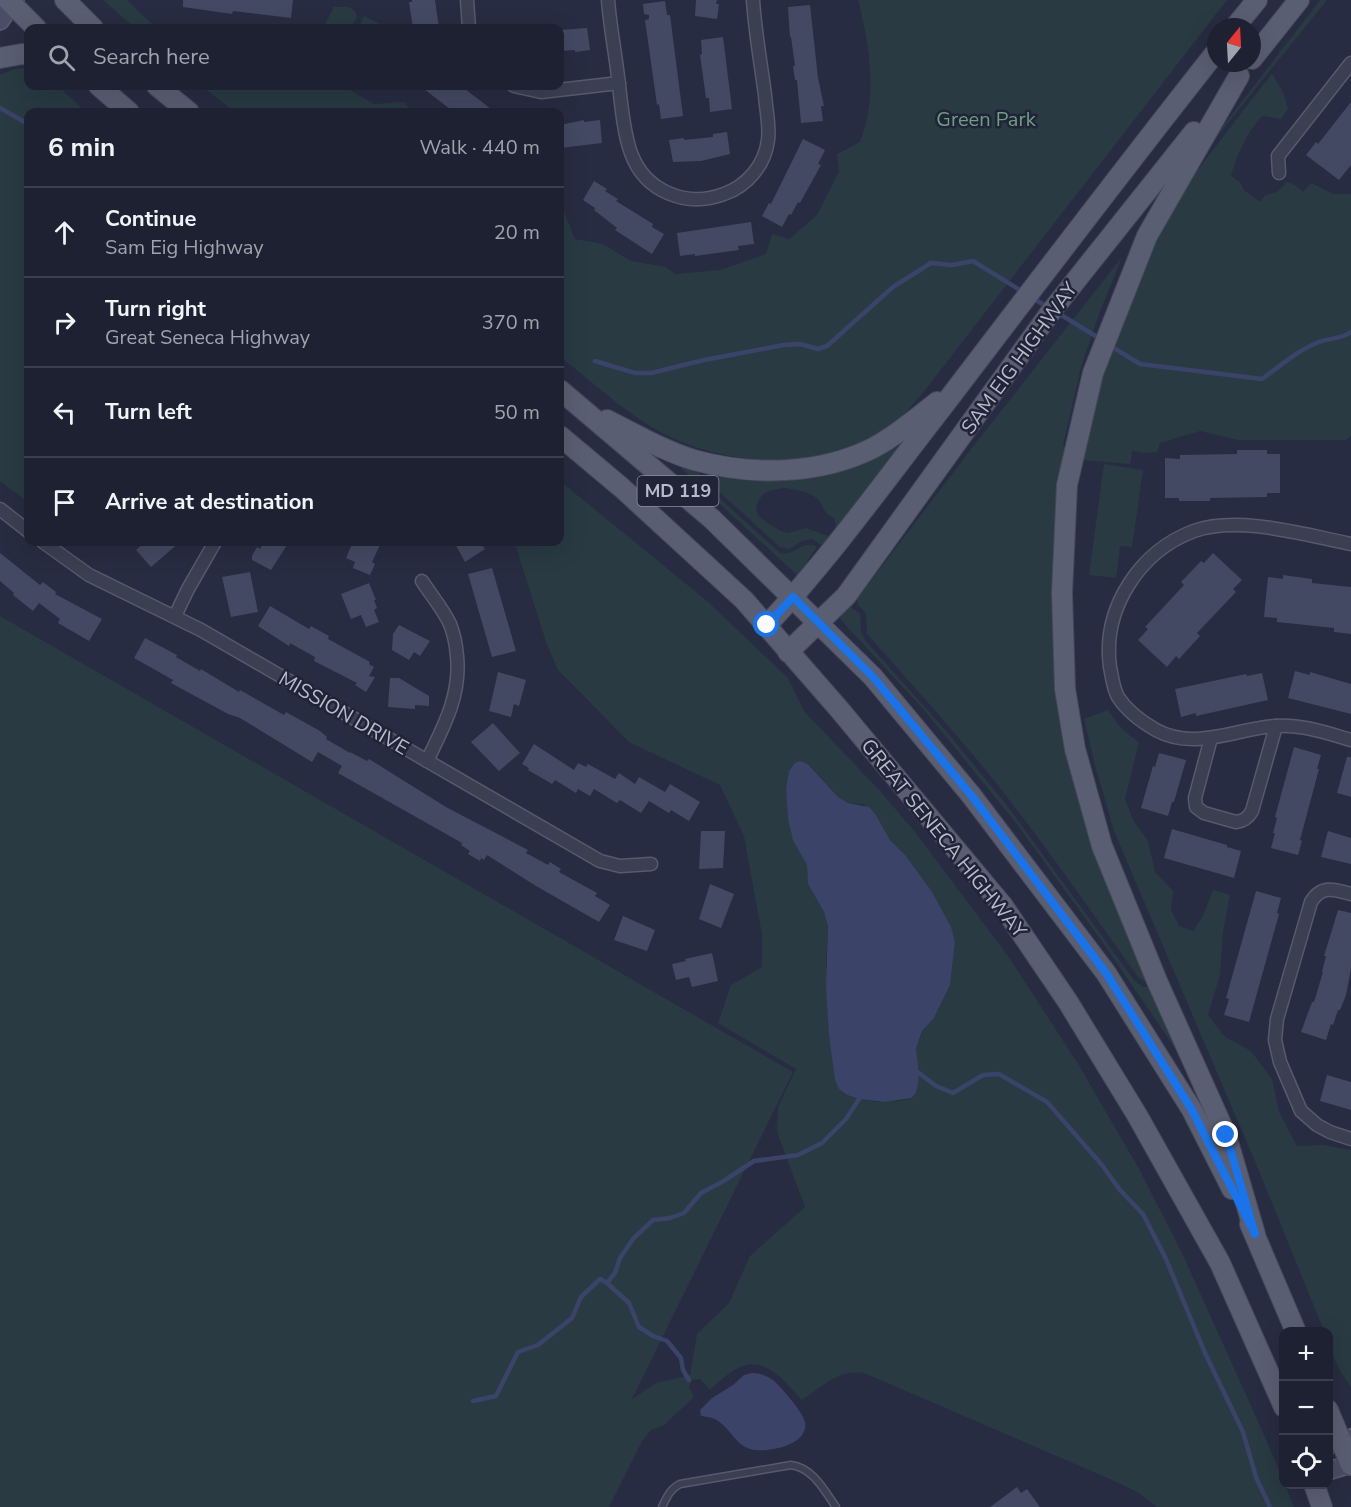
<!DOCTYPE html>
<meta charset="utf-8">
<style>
:root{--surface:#1d2132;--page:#2a2e3e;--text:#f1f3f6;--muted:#a0a3ac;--line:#3b3e4d}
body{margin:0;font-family:"Nunito Sans",sans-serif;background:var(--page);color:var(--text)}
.controls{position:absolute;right:18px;bottom:18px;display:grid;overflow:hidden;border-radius:12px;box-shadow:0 6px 24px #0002}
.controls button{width:54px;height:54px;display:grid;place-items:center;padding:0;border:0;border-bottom:2px solid var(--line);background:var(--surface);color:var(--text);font:30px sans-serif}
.compass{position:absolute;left:1207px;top:18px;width:54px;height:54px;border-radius:50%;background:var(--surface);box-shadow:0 6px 24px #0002;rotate:18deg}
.stop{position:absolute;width:18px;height:18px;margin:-14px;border:4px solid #1a73e8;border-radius:50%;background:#fff}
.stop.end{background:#1a73e8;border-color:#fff;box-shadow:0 2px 6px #0008}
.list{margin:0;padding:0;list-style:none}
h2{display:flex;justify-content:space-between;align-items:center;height:78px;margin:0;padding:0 24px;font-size:26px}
h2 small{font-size:20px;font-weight:400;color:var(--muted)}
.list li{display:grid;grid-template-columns:39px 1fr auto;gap:18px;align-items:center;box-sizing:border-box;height:90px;padding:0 24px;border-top:2px solid var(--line)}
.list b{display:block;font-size:22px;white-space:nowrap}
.list p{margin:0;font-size:20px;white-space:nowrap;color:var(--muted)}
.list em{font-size:20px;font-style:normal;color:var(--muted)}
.icon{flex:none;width:33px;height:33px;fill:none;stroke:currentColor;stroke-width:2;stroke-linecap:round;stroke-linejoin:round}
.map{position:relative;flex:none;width:1351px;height:1507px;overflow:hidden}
.search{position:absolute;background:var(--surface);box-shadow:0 6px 24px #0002;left:24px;top:24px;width:540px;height:66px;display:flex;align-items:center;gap:15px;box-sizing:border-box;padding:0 21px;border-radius:12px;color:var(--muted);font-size:22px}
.panel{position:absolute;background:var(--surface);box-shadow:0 6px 24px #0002;left:24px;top:108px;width:540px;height:438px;border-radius:12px}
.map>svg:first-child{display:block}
.green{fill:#293a43;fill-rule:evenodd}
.water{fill:#3b4369}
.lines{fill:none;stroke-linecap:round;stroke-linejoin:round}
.stream{stroke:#3b4369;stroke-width:4.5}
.building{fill:#434962}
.lane-casing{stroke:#565a6c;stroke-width:9}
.street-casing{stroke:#565a6c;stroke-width:15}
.secondary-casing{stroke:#565a6c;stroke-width:20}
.primary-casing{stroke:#45485b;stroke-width:22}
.lane{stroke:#3b3f52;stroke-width:6}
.street{stroke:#3b3f52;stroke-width:12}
.secondary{stroke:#494d65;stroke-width:16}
.primary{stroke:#595e72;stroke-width:20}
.route{stroke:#1a73e8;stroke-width:8}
.labels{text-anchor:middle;stroke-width:5;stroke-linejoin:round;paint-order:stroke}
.shield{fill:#202437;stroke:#8a8e9f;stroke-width:1.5}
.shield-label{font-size:18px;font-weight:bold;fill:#b8bbcc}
.park-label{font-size:20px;fill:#709d84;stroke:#202437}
.street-label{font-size:20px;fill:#b8bbcc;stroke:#202437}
</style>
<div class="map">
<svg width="1351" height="1507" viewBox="0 0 1351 1507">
<rect width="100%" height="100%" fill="#272c42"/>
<!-- green -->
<g class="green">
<path d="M103,0H127L154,26L169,28H135Z"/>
<path d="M858,0H1227L922,394C913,404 904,416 893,424C827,472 732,469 662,433C625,413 593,382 560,357V208L565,214L575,239L603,244L631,261L666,267L675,274L720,270L766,254L772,234L789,239L817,215L839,172L837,154L860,142C878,95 870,47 858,0Z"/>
<path d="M1320,0H1327L1211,144L1210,143Z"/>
<path d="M334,7H349L355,11L357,17L351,28H329L324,26Z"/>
<path d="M364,16L380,24L381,28H358Z"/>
<path d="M23,68L28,69V86H58L86,112H28V502L0,481V75L14,69Z"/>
<path d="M1272,73L1283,92L1288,109L1281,119L1262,116C1246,134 1238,152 1231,176L1240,182L1244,190L1260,202L1265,195L1277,192L1287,182L1295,185L1303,192L1311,183L1333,194H1351V436L1346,440H1238L1200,431L1160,443L1157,452L1144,453L1132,451L1131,462L1129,464L1081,460L1100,377L1155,238L1193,176Z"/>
<path d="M201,86H351L350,90L374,104L404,102L412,112H235Z"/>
<path d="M1122,257L1099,314L1081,367L1063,446L1065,447C1053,519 1051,590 1056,663L1152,980L1147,983L1138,977C1094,915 1050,852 1004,793C961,738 913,686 867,634L866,613L858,605L857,599L972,448Z"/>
<path d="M897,447L899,448L825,547L812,539L802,541L789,549L780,547L704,478L709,473C781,489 830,478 897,447ZM786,488C796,490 807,491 815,497C825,504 821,513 834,518L836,527L828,536L806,528L789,533L781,531L766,522L759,516L756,510C758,492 771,489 786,488Z"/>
<path d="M1104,464L1143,470L1132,547L1120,546L1116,578L1089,575Z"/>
<path d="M680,465L700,471L699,480L780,553C794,556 800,543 813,545L817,547L807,561L811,564L798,576L682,469Z"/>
<path d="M560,481L707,601L787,677L804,711L881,792L915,832L1008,956L1077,1062L1138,1167L1182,1253L1265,1437L1294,1507H1157L1139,1493L1110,1479L864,1373C841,1368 821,1387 802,1400C784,1381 765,1353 736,1369C727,1374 718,1383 710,1390L700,1379L692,1380L689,1387L694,1397L664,1425L651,1430L642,1441L609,1507H0V616L793,1072L632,1399L656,1383L690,1375L697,1334L729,1303L750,1256L805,1207L777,1132L778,1107L796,1069L718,1023L731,985L762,967V935L744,836L720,785L629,742L558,670L547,645L516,547L512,542H560ZM795,763H808L838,797L848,803L863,804L876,815L890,840L906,856L919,874L955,942L950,985L934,1018L922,1031L916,1048L919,1073L916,1093L911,1098L899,1101L878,1102L859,1099L846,1095L839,1089L826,968L828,926L824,912L808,884L807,865L788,819L786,788L789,771Z"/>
<path d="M851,607L860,614L861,631L865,640L947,732L1009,808L1134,980L1143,987H1155L1179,1054L1101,940L1016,823L925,711L840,619L842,614Z"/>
<path d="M1108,710C1117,724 1125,733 1139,742L1125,799L1133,820L1148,841L1155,872L1173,891L1171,910L1179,926L1193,931L1203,916L1213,890L1230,895L1223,932L1220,975L1208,1015L1224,1036L1251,1051L1272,1079L1279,1112L1297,1146L1323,1145L1351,1150V1387C1339,1371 1328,1351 1328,1332L1324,1331L1259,1171L1114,831L1096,769L1084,719Z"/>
</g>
<!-- water -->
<g class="water">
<path d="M800,761L808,764L838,797L848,803L869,807L876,815L890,840L906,856L932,892L951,927L955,942L950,985L934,1018L922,1031L916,1048L919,1073L918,1084L916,1093L911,1098L885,1102L859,1099L847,1095L839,1089L835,1080L829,1035L826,986L828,926L824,912L808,884L807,865L793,840L788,819L786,788L789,771L795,763Z"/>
<path d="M752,1373C760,1373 768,1376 774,1381C781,1387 803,1412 805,1422C809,1445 770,1452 754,1450C736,1447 732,1430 718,1421C713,1417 707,1417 701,1416L700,1410L712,1398L733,1385L744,1375Z"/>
</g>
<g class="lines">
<!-- stream -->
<g class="stream">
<path d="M0,108L28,124"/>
<path d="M1032,298L1048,307"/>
<path d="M1058,313L1102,340"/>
<path d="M1109,345L1140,364L1262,379C1280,366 1298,350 1319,342C1330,338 1341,339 1351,332"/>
<path d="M595,361L635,373H651L704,360L784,345L800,344L818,349L827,346L893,287L931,263L952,265L973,261L1023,292"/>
<path d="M919,1073L936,1086L953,1093L983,1075L999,1074L1047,1102L1102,1165L1120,1190L1143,1214L1166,1259L1205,1353L1243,1432L1256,1477L1270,1507"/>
<path d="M607,1283L629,1303L639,1327L653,1336L667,1341L681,1358L683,1370L689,1380"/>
<path d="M473,1401L496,1396L518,1352L538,1345L572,1318L581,1297L600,1279L607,1283L615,1273L620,1258L633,1239L653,1220L670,1218L684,1213L701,1193L722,1182L754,1161L798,1155L822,1143L846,1119L859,1099"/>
</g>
</g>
<!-- building -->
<g class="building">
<path d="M183,0H293L291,18L233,11L232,14L183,7Z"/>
<path d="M412,0H435L439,28H413L409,2H412Z"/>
<path d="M696,0H717L716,4H719L717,19L695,16Z"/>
<path d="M665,1L667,15H670L683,116L661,119L659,104L657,105L645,20L649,19V15L644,14L643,4Z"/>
<path d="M810,5L818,78L824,106H821L823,121L801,123L797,80H795L793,66H795L791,37H790L788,7Z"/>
<path d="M587,28L590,50L575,52V50L560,51V30Z"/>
<path d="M723,37L732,109L710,112L709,98H706L700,55L702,54L701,40Z"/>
<path d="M420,86H461L495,112H454Z"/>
<path d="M1351,102V165L1339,180L1306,155L1316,142L1318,144Z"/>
<path d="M584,120V122L600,120L602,143L560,148V125Z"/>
<path d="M727,132L730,154L701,161L673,162L669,140L684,138V140L713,137V134Z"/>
<path d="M803,139L825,150L818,164L821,165L800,203L798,202L791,215L789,214L782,227L762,216L769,203L771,204Z"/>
<path d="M594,181L607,189L605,191L618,199L616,201L653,224L652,227L664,234L652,254L615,230L617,228L594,210L595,208L583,200Z"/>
<path d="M751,222L754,244L738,246L739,250L695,256V254L680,256L677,233Z"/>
<path d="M1237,450H1267V454H1280V493H1267V497L1210,498V501H1179V498H1165V458L1180,459V455L1237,454Z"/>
<path d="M145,542H180L151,567L136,550Z"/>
<path d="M264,542H289L271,570L252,560V556L257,547L260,549Z"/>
<path d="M353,542H373L380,545L372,562L375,564L370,575L353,568L355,562L346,558Z"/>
<path d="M454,542H480L485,549L465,562Z"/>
<path d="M0,553L40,585L43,582L56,592L55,594L102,619L89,641L58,623L60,619L39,603L33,611L13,595L14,593L0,581Z"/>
<path d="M1213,553L1242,580L1233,589L1236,592L1197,633L1200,636L1179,659L1176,656L1167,667L1138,640L1148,629L1145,627L1184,585L1181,582L1201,561L1204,563Z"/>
<path d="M492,568L516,651L492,657L468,574Z"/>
<path d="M250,572L258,612L231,617L222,577Z"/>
<path d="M1283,575L1312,579V583L1351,587V634L1334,632V628L1277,622V618L1264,617L1268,577L1283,579Z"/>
<path d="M369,583L376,600H374L377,608L374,610L379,622L366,627L361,615L351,619L341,594Z"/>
<path d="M270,606L309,629L311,626L329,636L328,639L370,662L369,664L374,667L369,676L375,677L366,692L355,685L357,683L314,661L315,657L290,643L289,646L258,626Z"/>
<path d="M399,625L430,641L420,656L414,652L409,660L392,650L393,634Z"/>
<path d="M145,638L177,655L176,657L200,671L201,669L239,692L240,690L284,715L286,712L320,731L327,737L326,739L350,753V752L367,761L369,759L446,807L528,850L526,853L548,865L550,862L561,869L559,872L597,893L595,896L610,905L599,922L536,886L487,855L484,860L481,858L480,861L468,854L470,851L461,845L462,843L338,773L342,766L318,752L312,762L240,718L228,714L171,683L173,680L134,658Z"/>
<path d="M1295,671L1310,675V672L1351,684V714L1288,698Z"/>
<path d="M498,672L526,680L519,706L514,704L511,717L489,711Z"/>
<path d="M1262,673L1268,700L1196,716V713L1181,717L1175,689L1246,674L1247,676Z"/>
<path d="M390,678H399L429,696V706L415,705V709L388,707Z"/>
<path d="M493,723L520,753L499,771L471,742Z"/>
<path d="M534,744L574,770L578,763L586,767L588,764L615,779L619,773L635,784L639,777L665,792L670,784L700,802L689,821L671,810L669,813L649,801L641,813L620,800L617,803L594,789L590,796L578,789L576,793L555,780L552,784L528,770L529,768L522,764Z"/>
<path d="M1294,747L1321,755L1317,769H1319L1300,840L1302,841L1298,855L1271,848L1275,833H1273L1277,818L1275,817Z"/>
<path d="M1159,753L1186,760L1174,802H1172L1168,816L1141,808L1153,766L1155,767Z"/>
<path d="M1347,757H1351V797L1337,793Z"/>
<path d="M1172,829L1227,845V847L1241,851L1234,878L1164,858Z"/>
<path d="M701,831H725L723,868L699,869Z"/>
<path d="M1328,831L1351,838V864L1321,857Z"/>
<path d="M710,884L734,894L721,928L699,919Z"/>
<path d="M1256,891L1281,898L1277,913L1279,914L1249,1022L1224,1015L1229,999L1226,998Z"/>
<path d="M1338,910L1351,913V969L1346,995L1340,1010H1338L1333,1025L1331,1024L1326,1040L1301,1032L1312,1002H1314L1323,972H1322L1326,956H1324Z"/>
<path d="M623,916L655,930L647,951L614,940Z"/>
<path d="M712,953L718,981L692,987L689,977L676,980L672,964L686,961L685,959Z"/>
<path d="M1327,1075L1351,1082V1110L1320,1101Z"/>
<path d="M1017,1487L1021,1493L1027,1489L1040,1507H990Z"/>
</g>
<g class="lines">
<!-- lane casing -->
<g class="lane-casing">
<path id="lane" d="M662,1507C667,1497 670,1489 680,1484L791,1465C813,1468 824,1490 836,1507"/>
</g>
<!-- street casing -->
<g class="street-casing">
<g id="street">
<path d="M467,0L469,28"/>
<path d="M608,0C610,26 615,51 618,77C621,100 623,132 631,153C645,192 687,208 724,194C747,186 765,165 768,140C770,126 766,110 765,95C761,64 755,32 753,0"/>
<path d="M514,86L541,92L619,83"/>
<path d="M1279,173L1278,156L1351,63"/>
<path d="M0,509L28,531"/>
<path d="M43,542L89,575L201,630L600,861L620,866L651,864"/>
<path d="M1351,544C1306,535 1238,515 1194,531C1140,551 1102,608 1110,667C1112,676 1113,688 1118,697C1127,711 1142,722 1156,730C1194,751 1235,729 1275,726C1301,724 1327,733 1351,740"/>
<path d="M422,581C431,595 443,609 450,624C454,634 456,644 457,656C461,695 444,726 427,761"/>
<path d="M175,616L188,589L215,542"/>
<path d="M1211,738L1195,798L1196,807L1204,813L1236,822C1244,821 1248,818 1252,811L1276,726"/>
<path d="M1351,894C1334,889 1321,885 1311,902L1277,1019L1275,1040L1280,1062L1301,1111L1317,1125L1330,1132L1351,1139"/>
</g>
</g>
<!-- secondary casing -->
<g class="secondary-casing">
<g id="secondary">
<path d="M0,21L15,0"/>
<path d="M1328,1445L1351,1438"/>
<path d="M1328,1471L1351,1464"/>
</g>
</g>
<!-- primary casing -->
<g class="primary-casing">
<g id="primary">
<path d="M8,0L36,28"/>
<path d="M65,0L93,28"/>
<path d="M1235,27L1257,0"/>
<path d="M0,58L22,54L28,55"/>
<path d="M1252,59L1299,0"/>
<path d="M1239,76L1147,236L1093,373L1067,485L1062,593L1065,689L1075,749L1102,846L1157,981L1226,1135L1255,1234"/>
<path d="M99,86L129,112"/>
<path d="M157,86L189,112"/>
<path d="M560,390L712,519L873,677L971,795L1106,973L1192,1110L1232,1189"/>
<path d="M607,420C635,434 664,451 694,460C752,476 819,475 873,448C896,436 917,418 937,402"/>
<path d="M560,436L622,488L744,600L839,709L1003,906L1068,1002L1137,1115L1220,1263L1284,1407"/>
<path d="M767,625C831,557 886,479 944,405C1034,287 1124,168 1216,52"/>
<path d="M788,652L846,596L1050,313L1194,132"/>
<path d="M1250,1224L1296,1332"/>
<path d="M1328,1410L1351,1465"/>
<path d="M1314,1484L1322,1507"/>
</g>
</g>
<!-- lane -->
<use href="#lane" class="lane"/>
<!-- street -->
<use href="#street" class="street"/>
<!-- secondary -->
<use href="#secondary" class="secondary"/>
<!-- primary -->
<use href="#primary" class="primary"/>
</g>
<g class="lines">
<!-- route -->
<path class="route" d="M767,625L793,597L873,677L971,795L1106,973L1192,1110L1255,1234L1226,1135"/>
</g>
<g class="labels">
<!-- shield labels -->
<rect class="shield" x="637.5" y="476" width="81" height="30" rx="4.5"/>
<g class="shield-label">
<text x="678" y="497">MD 119</text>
</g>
<!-- park labels -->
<g class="park-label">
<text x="986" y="126">Green Park</text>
</g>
<!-- street labels -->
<g class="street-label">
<text transform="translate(1019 358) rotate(-54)" y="7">SAM EIG HIGHWAY</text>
<text transform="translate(344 713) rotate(30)" y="7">MISSION DRIVE</text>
<text transform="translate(944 838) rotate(51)" y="7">GREAT SENECA HIGHWAY</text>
</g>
</g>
</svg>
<div class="controls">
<button>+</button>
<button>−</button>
<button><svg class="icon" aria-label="locate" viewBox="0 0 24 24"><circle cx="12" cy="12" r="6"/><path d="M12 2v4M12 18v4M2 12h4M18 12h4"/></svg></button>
</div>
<svg class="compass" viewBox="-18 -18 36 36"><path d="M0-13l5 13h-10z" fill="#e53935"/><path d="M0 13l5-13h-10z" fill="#a0a3ac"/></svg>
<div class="stop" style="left:767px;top:625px"></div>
<div class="stop end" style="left:1226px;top:1135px"></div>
<div class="search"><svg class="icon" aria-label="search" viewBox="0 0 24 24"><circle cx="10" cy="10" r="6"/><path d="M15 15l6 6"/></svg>Search here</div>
<section class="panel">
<h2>6 min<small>Walk · 440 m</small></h2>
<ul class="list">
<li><svg class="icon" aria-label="ahead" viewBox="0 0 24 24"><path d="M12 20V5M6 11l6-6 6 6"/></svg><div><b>Continue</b><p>Sam Eig Highway</p></div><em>20 m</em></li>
<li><svg class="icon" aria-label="right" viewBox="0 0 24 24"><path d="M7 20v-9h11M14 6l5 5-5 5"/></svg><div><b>Turn right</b><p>Great Seneca Highway</p></div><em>370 m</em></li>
<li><svg class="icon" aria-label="left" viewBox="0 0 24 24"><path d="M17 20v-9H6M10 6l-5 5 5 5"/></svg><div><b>Turn left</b></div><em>50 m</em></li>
<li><svg class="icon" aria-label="arrive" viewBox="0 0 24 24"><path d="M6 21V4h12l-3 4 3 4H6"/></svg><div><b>Arrive at destination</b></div></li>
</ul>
</section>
</div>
